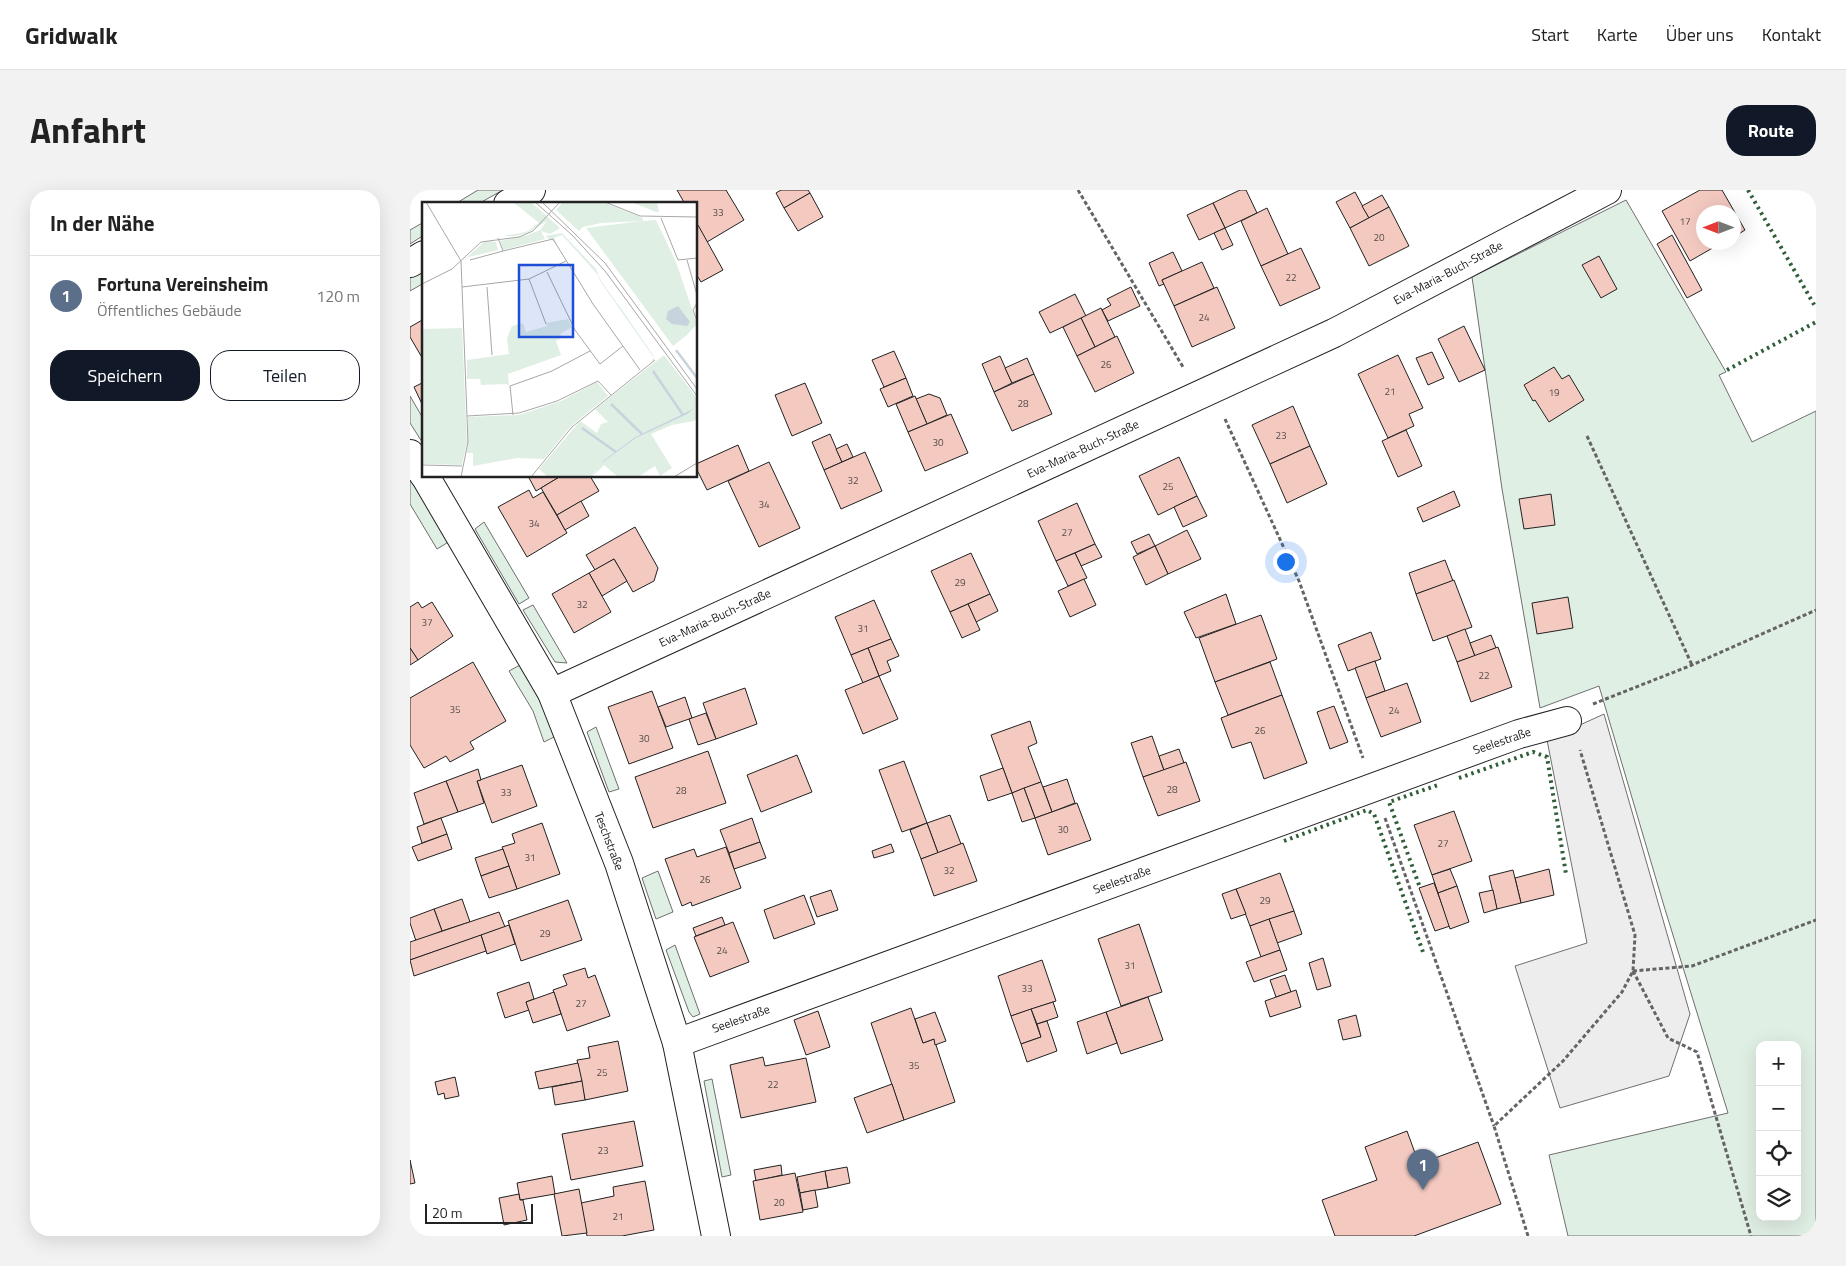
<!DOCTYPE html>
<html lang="de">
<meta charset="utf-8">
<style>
:root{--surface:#fff;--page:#f2f2f2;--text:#222;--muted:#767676;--line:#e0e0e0;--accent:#111827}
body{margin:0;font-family:"Titillium Web",sans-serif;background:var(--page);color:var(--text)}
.controls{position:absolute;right:15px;bottom:15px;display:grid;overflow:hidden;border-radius:10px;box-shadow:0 5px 20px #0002}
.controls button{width:45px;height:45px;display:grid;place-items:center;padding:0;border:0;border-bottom:1px solid var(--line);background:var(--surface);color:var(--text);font:25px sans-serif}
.compass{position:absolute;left:1286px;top:15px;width:45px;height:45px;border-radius:50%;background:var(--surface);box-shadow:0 5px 20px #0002;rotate:270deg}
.scale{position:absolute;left:15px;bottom:12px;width:108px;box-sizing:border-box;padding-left:5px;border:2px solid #222;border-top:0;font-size:14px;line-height:18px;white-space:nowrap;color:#222;-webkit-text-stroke:4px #fff;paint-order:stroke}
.you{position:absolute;left:875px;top:371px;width:18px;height:18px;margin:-12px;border:4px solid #fff;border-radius:50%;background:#1a73e8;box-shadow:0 0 0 8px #1a73e833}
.badge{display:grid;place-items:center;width:32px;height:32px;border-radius:50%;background:var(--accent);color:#fff;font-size:16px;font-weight:700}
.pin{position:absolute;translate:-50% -41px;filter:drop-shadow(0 1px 2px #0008)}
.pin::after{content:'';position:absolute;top:26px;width:18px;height:15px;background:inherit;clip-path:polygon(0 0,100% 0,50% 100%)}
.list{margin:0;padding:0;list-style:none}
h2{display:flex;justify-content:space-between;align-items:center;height:65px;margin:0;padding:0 20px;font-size:21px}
h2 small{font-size:16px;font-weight:400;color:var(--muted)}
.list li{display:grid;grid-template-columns:32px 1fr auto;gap:15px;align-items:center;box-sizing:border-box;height:80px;padding:0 20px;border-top:1px solid var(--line)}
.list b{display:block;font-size:19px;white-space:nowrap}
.list p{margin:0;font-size:16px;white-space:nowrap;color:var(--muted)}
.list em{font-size:16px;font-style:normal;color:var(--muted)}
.actions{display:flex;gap:10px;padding:15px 20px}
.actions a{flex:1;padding:11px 0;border:1px solid var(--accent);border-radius:20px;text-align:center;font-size:18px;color:var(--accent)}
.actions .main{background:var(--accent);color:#fff}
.icon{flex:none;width:28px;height:28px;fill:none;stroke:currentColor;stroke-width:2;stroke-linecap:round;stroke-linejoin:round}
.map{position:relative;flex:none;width:1406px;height:1046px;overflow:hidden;border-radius:20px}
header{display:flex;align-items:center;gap:30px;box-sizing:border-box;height:70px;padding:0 25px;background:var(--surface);border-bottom:1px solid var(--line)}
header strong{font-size:24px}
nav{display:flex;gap:28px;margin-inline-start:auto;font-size:18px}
.intro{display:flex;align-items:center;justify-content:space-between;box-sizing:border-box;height:120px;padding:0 30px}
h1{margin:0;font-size:35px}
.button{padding:12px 22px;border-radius:20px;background:var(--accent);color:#fff;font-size:18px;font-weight:700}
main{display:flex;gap:30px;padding:0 30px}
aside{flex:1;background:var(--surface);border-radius:20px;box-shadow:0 5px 20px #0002}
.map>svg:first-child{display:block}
.green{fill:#e0efe3;stroke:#6f6f6f;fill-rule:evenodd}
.parking{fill:#ededed;stroke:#6f6f6f}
.building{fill:#f3c9c0;stroke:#222}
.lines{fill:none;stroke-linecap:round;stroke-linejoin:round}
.street-casing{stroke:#222;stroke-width:30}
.path{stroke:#646464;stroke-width:3;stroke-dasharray:4 2.5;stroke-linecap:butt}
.street{stroke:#fff;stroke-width:28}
.hedge{stroke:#2f5e38;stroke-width:4;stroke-dasharray:2.5 4;stroke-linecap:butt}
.labels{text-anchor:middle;stroke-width:4;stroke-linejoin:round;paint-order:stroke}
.number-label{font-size:10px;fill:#564c4a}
.street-label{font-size:12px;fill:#222;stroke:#fff}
.inset-river{fill:none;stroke:#c7d3dd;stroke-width:2.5}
.inset-road{fill:none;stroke:#a7a7a7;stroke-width:1}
.view{fill:#1d4ed8;fill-opacity:0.15;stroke:#1d4ed8;stroke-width:2.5}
.inset-edge{fill:none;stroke:#222;stroke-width:2.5}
</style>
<header>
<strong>Gridwalk</strong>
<nav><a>Start</a><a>Karte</a><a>Über uns</a><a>Kontakt</a></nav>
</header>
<div class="intro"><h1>Anfahrt</h1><a class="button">Route</a></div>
<main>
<aside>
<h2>In der Nähe<small></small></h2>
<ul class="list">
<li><span class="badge" style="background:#5c6f8a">1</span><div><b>Fortuna Vereinsheim</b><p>Öffentliches Gebäude</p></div><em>120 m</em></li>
</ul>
<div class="actions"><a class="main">Speichern</a><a>Teilen</a></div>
</aside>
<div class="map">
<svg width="1406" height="1046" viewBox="0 0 1406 1046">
<rect width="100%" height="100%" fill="#fff"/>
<!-- green -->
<g class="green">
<path d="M68,0H93L68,14H45Z"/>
<path d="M1216,10L1316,182L1309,185L1342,252L1406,221V1046H1158L1139,965L1318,923L1254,716L1189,496L1130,518L1092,299L1062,87ZM1350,855H1387V1027H1350Z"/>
<path d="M14,32V45L0,54V40Z"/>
<path d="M14,79V93L0,101V88Z"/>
<path d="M0,206L14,230V255L0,233Z"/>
<path d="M0,285L40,351L27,359L0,314Z"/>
<path d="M74,332L119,408L109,414L65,339Z"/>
<path d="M123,415L157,473L145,472L113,420Z"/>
<path d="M110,475L130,509L146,546L134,552L123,521L99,481Z"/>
<path d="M186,537L209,599L199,602L177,542Z"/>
<path d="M248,681L263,722L246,729L232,688Z"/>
<path d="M265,755L290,824L283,827L279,822L256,760Z"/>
<path d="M302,889L321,985L312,987L294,891Z"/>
</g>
<!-- parking -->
<path class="parking" d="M1194,524L1280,824L1259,886L1150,918L1105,776L1177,753L1137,550Z"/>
<!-- building -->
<g class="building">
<path d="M267,0H316L334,30L297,52L286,33V14H275Z"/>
<path d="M371,0H398L400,3L374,18L366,3Z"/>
<path d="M830,0H836L847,23L815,38L803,13Z"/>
<path d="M1290,0H1312L1335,40L1324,47V22H1294V52H1313L1280,71L1252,21Z"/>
<path d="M945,2L959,28L940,38L926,12Z"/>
<path d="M400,3L413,27L388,41L374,18Z"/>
<path d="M972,5L979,17L959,28L952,16Z"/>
<path d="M803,13L815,38L789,50L777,25Z"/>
<path d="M979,17L999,56L959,76L940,38Z"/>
<path d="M857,18L878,64L851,76L831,31Z"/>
<path d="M288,35L313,80L291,92L286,84V36Z"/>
<path d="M815,38L823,55L812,60L804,43Z"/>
<path d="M1262,45L1292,100L1277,108L1247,54Z"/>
<path d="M891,58L910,98L870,116L851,76Z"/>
<path d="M763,62L772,81L752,90L754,94L749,96L739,73Z"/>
<path d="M1189,66L1207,99L1191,108L1172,75Z"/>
<path d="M792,72L804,98L764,116L752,90Z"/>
<path d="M721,97L730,116L698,131L692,120L701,115L697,109Z"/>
<path d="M807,97L825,138L782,157L764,116Z"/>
<path d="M665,104L676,126L640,143L629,122Z"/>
<path d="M691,118L705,147L685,157L671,128Z"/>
<path d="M671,128L685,157L667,166L653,137Z"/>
<path d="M14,129V171L0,147V137Z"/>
<path d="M1054,136L1075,180L1049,192L1028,149Z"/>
<path d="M707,146L724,183L685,202L667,166Z"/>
<path d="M484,161L496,188L474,197L462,170Z"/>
<path d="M1022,162L1034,188L1018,195L1006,168Z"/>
<path d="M988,165L1013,218L999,224L1004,236L978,248L948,184Z"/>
<path d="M590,166L602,193L584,202L572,174Z"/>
<path d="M617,168L624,184L602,193L595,178Z"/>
<path d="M1144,177L1152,189L1159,185L1174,210L1139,232L1125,210L1123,211L1114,195Z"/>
<path d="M624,184L642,224L602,241L584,202Z"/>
<path d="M496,188L503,206L478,217L470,199Z"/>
<path d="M14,192V213L12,214L4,197Z"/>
<path d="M395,193L412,233L382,246L365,205Z"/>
<path d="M519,204L530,208L537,225L517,234L506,209Z"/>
<path d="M505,206L517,234L498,242L486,214Z"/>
<path d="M883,216L900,256L860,274L842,235Z"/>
<path d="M541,224L558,263L515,281L498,242Z"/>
<path d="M996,240L1012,276L988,287L972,251Z"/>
<path d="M420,244L432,272L414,280L402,252Z"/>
<path d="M437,254L443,267L432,272L426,259Z"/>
<path d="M328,255L339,281L297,300L286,278V274Z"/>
<path d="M900,256L917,294L877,313L860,274Z"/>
<path d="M455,262L472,301L431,319L414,280Z"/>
<path d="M769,267L787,306L748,325L729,286Z"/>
<path d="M359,272L390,338L349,357L318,291Z"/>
<path d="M118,286H151L126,301Z"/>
<path d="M151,286H180L189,301L147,325L131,298Z"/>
<path d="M119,300L123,308L133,302L157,343L117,367L88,317Z"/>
<path d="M1044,301L1050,316L1013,332L1007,318Z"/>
<path d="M1141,304L1145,335L1114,339L1109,309Z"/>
<path d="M787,306L797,326L773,337L764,317Z"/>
<path d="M171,311L179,326L155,340L147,325Z"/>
<path d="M667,313L685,354L646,371L628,331Z"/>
<path d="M225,337L248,378L244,391L223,402L204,369L185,380L176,365Z"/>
<path d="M777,340L791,369L758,384L745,356Z"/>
<path d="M739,344L745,356L727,364L721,352Z"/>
<path d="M685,354L692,367L671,376L665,363Z"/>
<path d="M745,356L758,384L736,395L723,367Z"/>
<path d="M561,363L580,404L540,422L521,381Z"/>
<path d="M665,363L677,388L658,396L646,371Z"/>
<path d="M204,369L217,391L192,406L179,383Z"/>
<path d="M1035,370L1043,391L1006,404L999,383Z"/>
<path d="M179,383L201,422L164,443L142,404Z"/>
<path d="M674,389L686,415L660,427L648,401Z"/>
<path d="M1044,390L1062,437L1023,451L1006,404Z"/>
<path d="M580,404L588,421L566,432L558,414Z"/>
<path d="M816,404L826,434L786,448L774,422Z"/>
<path d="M1158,407L1163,438L1127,444L1122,413Z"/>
<path d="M464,410L481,449L441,465L425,427Z"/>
<path d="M8,412L12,418L22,412L43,446L8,470L0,458V417Z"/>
<path d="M558,414L570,440L552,448L540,422Z"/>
<path d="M851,425L867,469L805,492L789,448Z"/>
<path d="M1055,439L1065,466L1047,472L1037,446Z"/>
<path d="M961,442L971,469L938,481L928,455Z"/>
<path d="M1081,445L1086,458L1065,466L1060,453Z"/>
<path d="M481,449L489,466L477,471L481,481L469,486L458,458Z"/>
<path d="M1088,457L1102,497L1061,512L1047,472Z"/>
<path d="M0,458L8,470L0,475Z"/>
<path d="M458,458L469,486L453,493L441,465Z"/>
<path d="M965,471L975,501L956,508L945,478Z"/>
<path d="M63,472L96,531L60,552L64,559L40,572L36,566L14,578L0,555V508Z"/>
<path d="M860,472L872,505L818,525L805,492Z"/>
<path d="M469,486L488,529L453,544L435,500Z"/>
<path d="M997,493L1011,532L971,547L956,508Z"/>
<path d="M335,498L347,534L306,549L293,513Z"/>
<path d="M242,501L263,558L219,574L198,517Z"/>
<path d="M872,505L897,573L854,589L841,552L822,558L811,528Z"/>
<path d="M275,507L282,528L256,537L248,517Z"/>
<path d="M924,516L938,552L920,559L907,522Z"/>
<path d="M296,523L306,549L288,555L279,529Z"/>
<path d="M620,531L627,553L618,557L631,592L602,603L581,545Z"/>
<path d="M742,546L754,580L733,587L721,553Z"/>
<path d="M769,559L774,573L754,580L749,566Z"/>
<path d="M298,561L316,613L243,638L225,587Z"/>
<path d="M387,565L402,602L351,622L337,585Z"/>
<path d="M494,571L517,633L492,642L469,580Z"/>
<path d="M776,572L790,611L748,626L733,587Z"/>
<path d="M112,575L127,616L82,633L67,591Z"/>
<path d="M593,578L602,603L578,611L570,586Z"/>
<path d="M68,579L71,590L67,591L74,613L48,622L36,591Z"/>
<path d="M657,589L665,613L642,622L633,597Z"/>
<path d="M36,591L48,622L14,634L4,603Z"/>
<path d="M631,592L642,622L625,628L614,598Z"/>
<path d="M614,598L625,628L612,632L602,603Z"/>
<path d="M667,613L681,650L638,665L625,628Z"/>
<path d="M1044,621L1062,671L1022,685L1004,635Z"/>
<path d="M540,625L551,654L528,663L517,633Z"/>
<path d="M31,628L37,644L12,653L7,637Z"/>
<path d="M342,628L350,652L319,663L310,640Z"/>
<path d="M132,633L150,684L107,699L92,657L105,653L102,644Z"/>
<path d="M517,633L528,663L511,669L500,640Z"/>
<path d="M37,644L42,659L8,671L2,657Z"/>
<path d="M350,652L356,668L324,679L319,663Z"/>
<path d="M553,653L567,691L524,706L511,669Z"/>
<path d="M481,654L484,662L464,668L462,661Z"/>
<path d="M316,657L331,698L282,716L281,712L272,716L255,669L284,659L287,667Z"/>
<path d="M93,659L99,676L71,686L65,668Z"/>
<path d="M99,676L107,699L79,708L71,686Z"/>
<path d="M1040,679L1047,696L1028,703L1022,685Z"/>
<path d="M1139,679L1144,705L1111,713L1105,688Z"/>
<path d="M1103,680L1111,713L1087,719L1079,686Z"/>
<path d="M870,683L884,721L840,736L826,699Z"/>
<path d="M1024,693L1040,736L1025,741L1009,698Z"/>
<path d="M1047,696L1059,732L1040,739L1028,703Z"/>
<path d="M826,699L836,724L821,729L812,704Z"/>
<path d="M421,700L428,720L407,727L400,707Z"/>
<path d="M1083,700L1087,719L1074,723L1069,703Z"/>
<path d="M394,705L405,734L364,749L354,720Z"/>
<path d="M52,709L60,732L32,741L24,719Z"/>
<path d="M158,710L172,750L111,771L98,731Z"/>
<path d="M24,719L32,741L6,751L0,733V728Z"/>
<path d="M884,721L892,744L867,753L859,729Z"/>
<path d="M89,722L95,737L0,770V752Z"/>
<path d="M312,727L315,735L286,746L283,738Z"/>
<path d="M859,729L870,760L851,767L840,736Z"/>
<path d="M323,732L339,772L300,787L284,747Z"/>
<path d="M729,734L752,802L711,816L688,749Z"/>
<path d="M99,735L105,754L77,764L71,745Z"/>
<path d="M71,745L76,761L4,786L0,770Z"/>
<path d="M870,760L877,780L844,792L836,772Z"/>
<path d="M913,768L921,796L907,800L899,773Z"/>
<path d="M632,770L646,811L601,826L588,786Z"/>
<path d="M175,778L178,788L185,785L200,826L157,841L143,800L157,795L153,785Z"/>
<path d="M875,785L881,802L866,807L860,790Z"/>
<path d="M119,792L124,809L116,812L119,820L95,828L87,803Z"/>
<path d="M886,800L891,817L860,827L855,811Z"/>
<path d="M144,802L151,824L123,833L116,812Z"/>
<path d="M738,807L753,850L711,864L696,822Z"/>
<path d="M643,812L648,827L627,834L621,819Z"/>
<path d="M501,818L513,853L524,849L545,912L494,930L461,833Z"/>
<path d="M621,819L631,847L611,854L601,826Z"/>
<path d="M408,821L420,857L396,865L384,830Z"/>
<path d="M525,822L536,851L525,855L524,849L513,853L505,829Z"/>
<path d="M696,822L707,853L677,864L667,832Z"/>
<path d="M946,825L951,846L933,850L928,830Z"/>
<path d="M637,831L647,861L617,872L611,854L631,847L627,834Z"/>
<path d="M208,851L218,901L175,910L167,870L180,868L178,857Z"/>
<path d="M353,867L355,876L396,868L406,912L331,928L320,875Z"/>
<path d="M168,873L172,891L129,899L125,882Z"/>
<path d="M45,887L49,906L35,909L34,903L28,905L25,892Z"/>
<path d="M172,891L175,910L145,915L142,897Z"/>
<path d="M482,894L494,930L457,943L444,908Z"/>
<path d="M224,931L233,976L161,990L152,944Z"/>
<path d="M997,941L1009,974L1068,952L1091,1014L1004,1046H925L912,1010L967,990L955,957Z"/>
<path d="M0,970L5,993L0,994Z"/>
<path d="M371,975L372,985L346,991L344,980Z"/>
<path d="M437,977L440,993L418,998L415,981Z"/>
<path d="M415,981L418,998L390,1003L387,987Z"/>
<path d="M385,983L393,1022L350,1030L343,991Z"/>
<path d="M142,986L145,1004L110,1010L107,993Z"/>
<path d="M235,991L244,1040L212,1046H177L171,1013L204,1006L203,997Z"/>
<path d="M169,999L177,1043L152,1046L144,1004Z"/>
<path d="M405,1000L408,1017L393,1020L390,1003Z"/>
<path d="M109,1004L110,1010H113L117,1030L94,1035L89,1008Z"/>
</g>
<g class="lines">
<!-- street casing -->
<g class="street-casing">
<g id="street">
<path d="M98,14L121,0"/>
<path d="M0,73L14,65"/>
<path d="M0,264L14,285"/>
<path d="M15,286L142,503L209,673L267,853L306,1046"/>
<path d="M142,503L924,143L1197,0"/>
<path d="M267,853L1109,544L1157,531"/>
</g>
</g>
<!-- path -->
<g class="path">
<path d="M668,0L773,177"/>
<path d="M815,229L889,391L953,568"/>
<path d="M1177,246L1282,475"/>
<path d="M1183,514L1282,475L1406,420"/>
<path d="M975,628L1084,936"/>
<path d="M1223,781L1258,848L1287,862L1341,1046"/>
<path d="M1223,781L1282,776L1406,730"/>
<path d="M1118,1046L1084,936L1153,871L1212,802L1223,781L1225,745L1170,560"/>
</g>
<!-- street -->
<use href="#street" class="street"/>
<!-- hedge -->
<g class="hedge">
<path d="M1338,0L1406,118"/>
<path d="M1317,180L1406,132"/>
<path d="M1049,588L1123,562L1137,567L1156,684"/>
<path d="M874,651L957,620L964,624L1013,762"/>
<path d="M1009,695L979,612L1028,595"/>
</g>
</g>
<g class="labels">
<!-- number labels -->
<g class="number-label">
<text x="308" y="26">33</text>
<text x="1275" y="35">17</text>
<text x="969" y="51">20</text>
<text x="881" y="91">22</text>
<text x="794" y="131">24</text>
<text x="696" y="178">26</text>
<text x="980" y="205">21</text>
<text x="1144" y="206">19</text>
<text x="613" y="217">28</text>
<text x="871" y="249">23</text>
<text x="528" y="256">30</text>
<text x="443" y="294">32</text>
<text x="758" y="300">25</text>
<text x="354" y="318">34</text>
<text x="124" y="337">34</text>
<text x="657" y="346">27</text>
<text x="550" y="396">29</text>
<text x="172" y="418">32</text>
<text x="17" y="436">37</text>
<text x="453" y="442">31</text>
<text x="1074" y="489">22</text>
<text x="45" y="523">35</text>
<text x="984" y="524">24</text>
<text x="850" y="544">26</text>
<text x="234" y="552">30</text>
<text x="762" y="603">28</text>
<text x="271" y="604">28</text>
<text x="96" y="606">33</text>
<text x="653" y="643">30</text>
<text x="1033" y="657">27</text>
<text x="120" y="671">31</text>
<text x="539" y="684">32</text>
<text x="295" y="693">26</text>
<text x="855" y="714">29</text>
<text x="135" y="747">29</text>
<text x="312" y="764">24</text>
<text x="720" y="779">31</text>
<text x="617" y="802">33</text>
<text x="171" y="817">27</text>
<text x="504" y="879">35</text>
<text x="192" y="886">25</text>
<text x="363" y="898">22</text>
<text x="193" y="964">23</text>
<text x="369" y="1016">20</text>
<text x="208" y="1030">21</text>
</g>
<!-- street labels -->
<g class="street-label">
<text transform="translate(1038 83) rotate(-28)" y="4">Eva-Maria-Buch-Straße</text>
<text transform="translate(673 259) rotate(-25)" y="4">Eva-Maria-Buch-Straße</text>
<text transform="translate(305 428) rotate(-25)" y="4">Eva-Maria-Buch-Straße</text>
<text transform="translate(1092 551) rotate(-19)" y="4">Seelestraße</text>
<text transform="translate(199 651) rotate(69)" y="4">Teschstraße</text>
<text transform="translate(712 690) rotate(-20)" y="4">Seelestraße</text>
<text transform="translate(331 829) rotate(-20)" y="4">Seelestraße</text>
</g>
</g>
<!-- overview -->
<g transform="translate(12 12)">
<rect width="275" height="275" fill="#fff"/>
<path d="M91,0H109L138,26L128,32L119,29L123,37L81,48L78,39L106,33L118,28L125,19L105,31L93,34H81L104,30L117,21ZM141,0H181L221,16V19L234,18L254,60L275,122L265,133L251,144L164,26L220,19L179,21L161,25L157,29L134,8ZM209,0H235L237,10H234ZM140,31L174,67L179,79L203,112L231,153L233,158L229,159L232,156L178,79L176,73L140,33L132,36L135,42L123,34ZM63,39L74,40L76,48L47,55L41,59ZM146,117L150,125L138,132L140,136L134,139L139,153L86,172L87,185L85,182L59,183L58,177H45V158L87,152L85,136L90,124L101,121L104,130L125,124L124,121ZM40,126L45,241L40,263L0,262V127ZM242,153L274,195L275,205L213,235L181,259L169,275H126L117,267L158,219L175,231L179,222L186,220L173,207ZM175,180L186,194L149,224L122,257L95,256L51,264V251H45L46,215L97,213L139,199ZM275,206V217L272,219L250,223L229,232L250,266L238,274L233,264L216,275H196L182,263L170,275L180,261L214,236Z" fill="#e0efe3"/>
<path d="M256,104L268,120L265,124L250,122L244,117L246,109ZM275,205L265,212L214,236L180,261L169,275L181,259L213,235Z" fill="#c7d3dd"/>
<path class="inset-river" d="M254,148L275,176M231,169L261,213M189,202L220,232M160,226L194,250"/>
<path class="inset-road" d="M4,0L39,59L46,240L39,275M113,0L150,33L183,69L275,194M120,0L183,61L275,187M183,0L218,14L275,15M239,16L256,58L275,56M76,36L81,49L131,37L171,102L218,168M48,58L81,49M265,58L275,93M125,70L153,128L178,162L201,144M107,77L124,122M0,82L30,67L59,40L97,35L111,29L138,0M40,85L107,77L144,59M65,85L70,153M275,101L271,108L275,119M91,213L88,184L130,169L168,149M45,214L97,211L135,199L176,179L189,193M0,263L40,264M109,275L150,225L233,158M252,275L275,261"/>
<path class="view" d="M97,63H151V135H97Z"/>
<rect width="275" height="275" class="inset-edge"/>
</g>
</svg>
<div class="controls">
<button>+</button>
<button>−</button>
<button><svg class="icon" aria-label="locate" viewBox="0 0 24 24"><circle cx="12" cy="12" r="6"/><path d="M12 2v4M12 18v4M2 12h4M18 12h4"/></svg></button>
<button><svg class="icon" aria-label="layers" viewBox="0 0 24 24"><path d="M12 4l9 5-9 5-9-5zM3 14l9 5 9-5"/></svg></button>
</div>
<svg class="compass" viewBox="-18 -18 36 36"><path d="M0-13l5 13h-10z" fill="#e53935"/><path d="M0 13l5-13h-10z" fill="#767676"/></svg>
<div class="scale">20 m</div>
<div class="you"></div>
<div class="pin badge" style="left:1013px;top:1000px;background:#5c6f8a">1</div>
</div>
</main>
